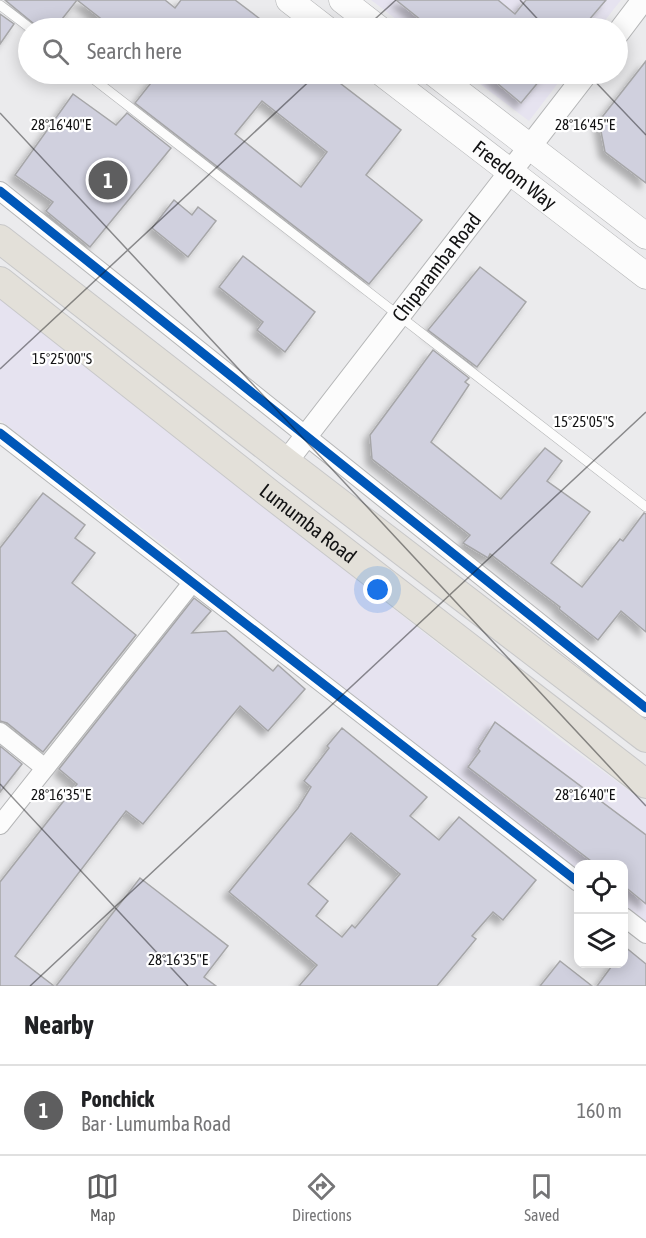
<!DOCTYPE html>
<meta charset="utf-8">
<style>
:root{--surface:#fff;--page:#f6f6f6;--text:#202124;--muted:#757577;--line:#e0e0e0;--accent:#5e5e5f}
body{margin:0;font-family:"Asap Condensed",sans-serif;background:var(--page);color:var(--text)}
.controls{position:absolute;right:18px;bottom:18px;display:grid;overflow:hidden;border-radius:12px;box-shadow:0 3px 15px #0003}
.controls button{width:54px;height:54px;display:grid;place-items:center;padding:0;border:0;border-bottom:2px solid var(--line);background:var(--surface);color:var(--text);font:30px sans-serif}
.you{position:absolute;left:378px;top:590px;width:21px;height:21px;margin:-15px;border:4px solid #fff;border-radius:50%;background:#1a73e8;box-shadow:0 0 0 9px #1a73e833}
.badge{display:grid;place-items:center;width:39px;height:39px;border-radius:50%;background:var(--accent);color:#fff;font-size:20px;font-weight:700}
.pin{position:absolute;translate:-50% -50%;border:3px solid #fff;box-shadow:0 2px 6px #0006}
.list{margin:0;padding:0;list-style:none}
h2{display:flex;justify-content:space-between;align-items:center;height:78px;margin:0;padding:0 24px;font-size:26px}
h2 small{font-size:20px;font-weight:400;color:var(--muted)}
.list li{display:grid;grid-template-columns:39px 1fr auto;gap:18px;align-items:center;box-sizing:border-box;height:90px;padding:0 24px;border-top:2px solid var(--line)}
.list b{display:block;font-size:22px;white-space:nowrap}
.list p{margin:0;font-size:20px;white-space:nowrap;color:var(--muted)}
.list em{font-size:20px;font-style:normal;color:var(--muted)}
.icon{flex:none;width:33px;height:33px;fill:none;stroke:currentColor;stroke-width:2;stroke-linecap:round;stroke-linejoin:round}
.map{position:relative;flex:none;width:646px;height:986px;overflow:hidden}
.search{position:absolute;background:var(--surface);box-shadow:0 3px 15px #0003;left:18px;right:18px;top:18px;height:66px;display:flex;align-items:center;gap:15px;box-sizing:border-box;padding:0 21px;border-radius:33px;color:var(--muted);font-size:22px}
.sheet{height:168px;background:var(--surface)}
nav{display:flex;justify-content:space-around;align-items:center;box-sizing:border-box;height:84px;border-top:2px solid var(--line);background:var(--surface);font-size:16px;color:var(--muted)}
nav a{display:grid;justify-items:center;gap:3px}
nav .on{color:var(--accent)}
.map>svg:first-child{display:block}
.commercial{fill:#e6e3f0}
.building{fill:#d0d0de;stroke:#a6a6a8;stroke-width:1.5;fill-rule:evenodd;filter:url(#shadow)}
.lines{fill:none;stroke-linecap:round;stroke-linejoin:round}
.service-casing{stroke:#b5b6b7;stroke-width:10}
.minor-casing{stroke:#b5b6b7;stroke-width:20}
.tertiary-casing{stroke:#b5b6b7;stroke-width:24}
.secondary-casing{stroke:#b5b6b7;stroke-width:27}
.primary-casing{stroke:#c8c8c9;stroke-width:30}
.service{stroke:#fcfcfc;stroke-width:9}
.minor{stroke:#fcfcfc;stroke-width:18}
.tertiary{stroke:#fcfcfc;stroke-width:22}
.secondary{stroke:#fcfcfc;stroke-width:26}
.primary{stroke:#e3e0d9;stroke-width:28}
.cycleway-casing{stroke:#fff;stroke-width:13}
.cycleway{stroke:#0057b8;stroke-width:9}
.ticks{fill:none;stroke:#121213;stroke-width:1.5;stroke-opacity:0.45}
.labels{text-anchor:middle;stroke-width:4.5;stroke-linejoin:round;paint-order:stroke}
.street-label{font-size:20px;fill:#121213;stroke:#fff}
.ticks-label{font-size:15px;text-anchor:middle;fill:#121213;stroke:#fff;stroke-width:4.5;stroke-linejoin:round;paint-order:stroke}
</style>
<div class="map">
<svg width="646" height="986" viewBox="0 0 646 986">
<defs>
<filter id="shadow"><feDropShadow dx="-5.5" dy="5.5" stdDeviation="3" flood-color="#0004"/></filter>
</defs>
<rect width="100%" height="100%" fill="#ebebed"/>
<!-- commercial -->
<g class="commercial">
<path d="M371,0H621L599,28H408Z"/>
<path d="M467,74H565L529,121Z"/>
<path d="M0,299L563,742L646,803V930L624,912V864H578V877L214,592L179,557L0,420Z"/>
</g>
<!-- building -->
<g class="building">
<path d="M5,0H165L175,8L181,0H235L272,28H113L77,0L55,28H39Z"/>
<path d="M396,0H498L515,14L526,0H606L582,28H431Z"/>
<path d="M0,14L14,24L0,44Z"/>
<path d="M646,61V183L605,152L599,121Z"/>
<path d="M158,74H328L401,130L366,175L422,220L369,284L135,103ZM262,101L327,152L301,187L235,134Z"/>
<path d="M486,74H545L521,103Z"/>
<path d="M73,94L116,125L127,113L171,148L90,247L46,211L53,202L15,175Z"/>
<path d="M174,200L192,215L198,207L216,221L188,257L152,228Z"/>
<path d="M243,256L315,312L285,352L257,330L263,322L219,287Z"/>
<path d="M480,267L526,302L477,367L428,330Z"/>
<path d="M433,350L469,378L465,382L469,385L431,442L501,499L545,448L562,461L547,481L590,512L551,563L582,587L620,539L623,541L644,513L646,514V632L621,611L598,640L559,609L560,607L490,554L488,558L463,543L470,535L372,459L370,435Z"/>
<path d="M43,493L85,525L75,538L95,553L72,583L136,635L43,752L7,723L0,721V548Z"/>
<path d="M194,598L211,611L192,633L226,631L273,671L278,665L305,689L268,731L240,706L143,824L126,811L15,956L54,986H0V882L77,784L59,769Z"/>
<path d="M495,722L646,835V904L624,886V864H595L468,767L480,751L478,749Z"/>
<path d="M342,728L427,797L410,816L439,840L459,817L536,880L503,920L493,912L472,936L476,939L437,986H299L317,965L229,892L298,808L311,787L304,781L329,748L327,746ZM351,833L400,874L355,928L352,925L342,937L316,916L328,901L308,884Z"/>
<path d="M0,746L22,764L0,792Z"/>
<path d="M140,878L228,946L204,977L216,986H56Z"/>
<path d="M624,946L646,964V986H597L614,963H624Z"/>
<path d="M560,961L592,986H540Z"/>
</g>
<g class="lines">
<!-- service casing -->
<g class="service-casing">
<g id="service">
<path d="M0,5L30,28"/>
<path d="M87,74L646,507"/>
</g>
</g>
<!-- minor casing -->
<g class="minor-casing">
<g id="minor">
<path d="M0,191L646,708"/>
<path d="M0,433L578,882"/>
<path d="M0,732L45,768"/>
<path d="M0,825L192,583"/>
<path d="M624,917L646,934"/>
</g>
</g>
<!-- tertiary casing -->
<g class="tertiary-casing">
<g id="tertiary">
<path d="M618,33L643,0"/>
<path id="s1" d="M286,462L586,74"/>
</g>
</g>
<!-- secondary casing -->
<g class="secondary-casing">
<g id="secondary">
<path d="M289,0L325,28"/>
<path d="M342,0L378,28"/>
<path id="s2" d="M383,74L646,276"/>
<path d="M435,74L646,236"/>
</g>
</g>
<!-- primary casing -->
<g class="primary-casing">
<g id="primary">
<path d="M0,239L286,462L646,738"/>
<path id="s3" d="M0,281L270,494L646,784"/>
</g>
</g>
<!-- service -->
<use href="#service" class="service"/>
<!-- minor -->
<use href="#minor" class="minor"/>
<!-- tertiary -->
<use href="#tertiary" class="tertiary"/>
<!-- secondary -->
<use href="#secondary" class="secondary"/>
<!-- primary -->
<use href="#primary" class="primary"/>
<!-- cycleway casing -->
<g class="cycleway-casing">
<g id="cycleway">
<path d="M0,191L646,708"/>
<path d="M0,433L578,882"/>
</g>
</g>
<!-- cycleway -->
<use href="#cycleway" class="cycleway"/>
</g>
<!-- ticks -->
<path class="ticks" d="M520,0L546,28M365,28L396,0M588,74L646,135M0,113L646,806M0,369L317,74M0,784L188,986M30,986L646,412"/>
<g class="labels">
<!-- street labels -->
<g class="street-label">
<text dy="7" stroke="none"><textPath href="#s2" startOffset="166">Freedom Way</textPath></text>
<text dy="7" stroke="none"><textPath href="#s1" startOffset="246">Chiparamba Road</textPath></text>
<text dy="7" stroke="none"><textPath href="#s3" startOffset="392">Lumumba Road</textPath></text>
</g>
</g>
<g class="ticks-label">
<text x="61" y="130">28°16'40"E</text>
<text x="585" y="130">28°16'45"E</text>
<text x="62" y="364">15°25'00"S</text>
<text x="584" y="427">15°25'05"S</text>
<text x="61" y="800">28°16'35"E</text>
<text x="585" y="800">28°16'40"E</text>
<text x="178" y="965">28°16'35"E</text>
</g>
</svg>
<div class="controls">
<button><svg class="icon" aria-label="locate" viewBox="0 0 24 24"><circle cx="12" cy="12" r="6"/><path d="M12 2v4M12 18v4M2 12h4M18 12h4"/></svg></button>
<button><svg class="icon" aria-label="layers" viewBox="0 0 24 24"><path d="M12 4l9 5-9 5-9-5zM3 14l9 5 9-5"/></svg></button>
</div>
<div class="you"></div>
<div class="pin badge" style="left:108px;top:180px">1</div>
<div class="search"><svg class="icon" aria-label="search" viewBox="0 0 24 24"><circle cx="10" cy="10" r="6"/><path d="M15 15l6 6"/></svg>Search here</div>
</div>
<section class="sheet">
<h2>Nearby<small></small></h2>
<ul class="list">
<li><span class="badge">1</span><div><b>Ponchick</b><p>Bar · Lumumba Road</p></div><em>160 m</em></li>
</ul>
</section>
<nav>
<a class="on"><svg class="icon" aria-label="map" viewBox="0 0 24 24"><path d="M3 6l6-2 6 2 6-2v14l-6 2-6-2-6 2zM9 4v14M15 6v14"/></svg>Map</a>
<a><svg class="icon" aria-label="directions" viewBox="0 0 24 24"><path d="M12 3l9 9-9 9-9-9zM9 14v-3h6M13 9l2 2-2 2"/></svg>Directions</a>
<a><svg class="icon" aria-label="saved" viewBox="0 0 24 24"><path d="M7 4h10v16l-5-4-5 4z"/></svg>Saved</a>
</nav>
